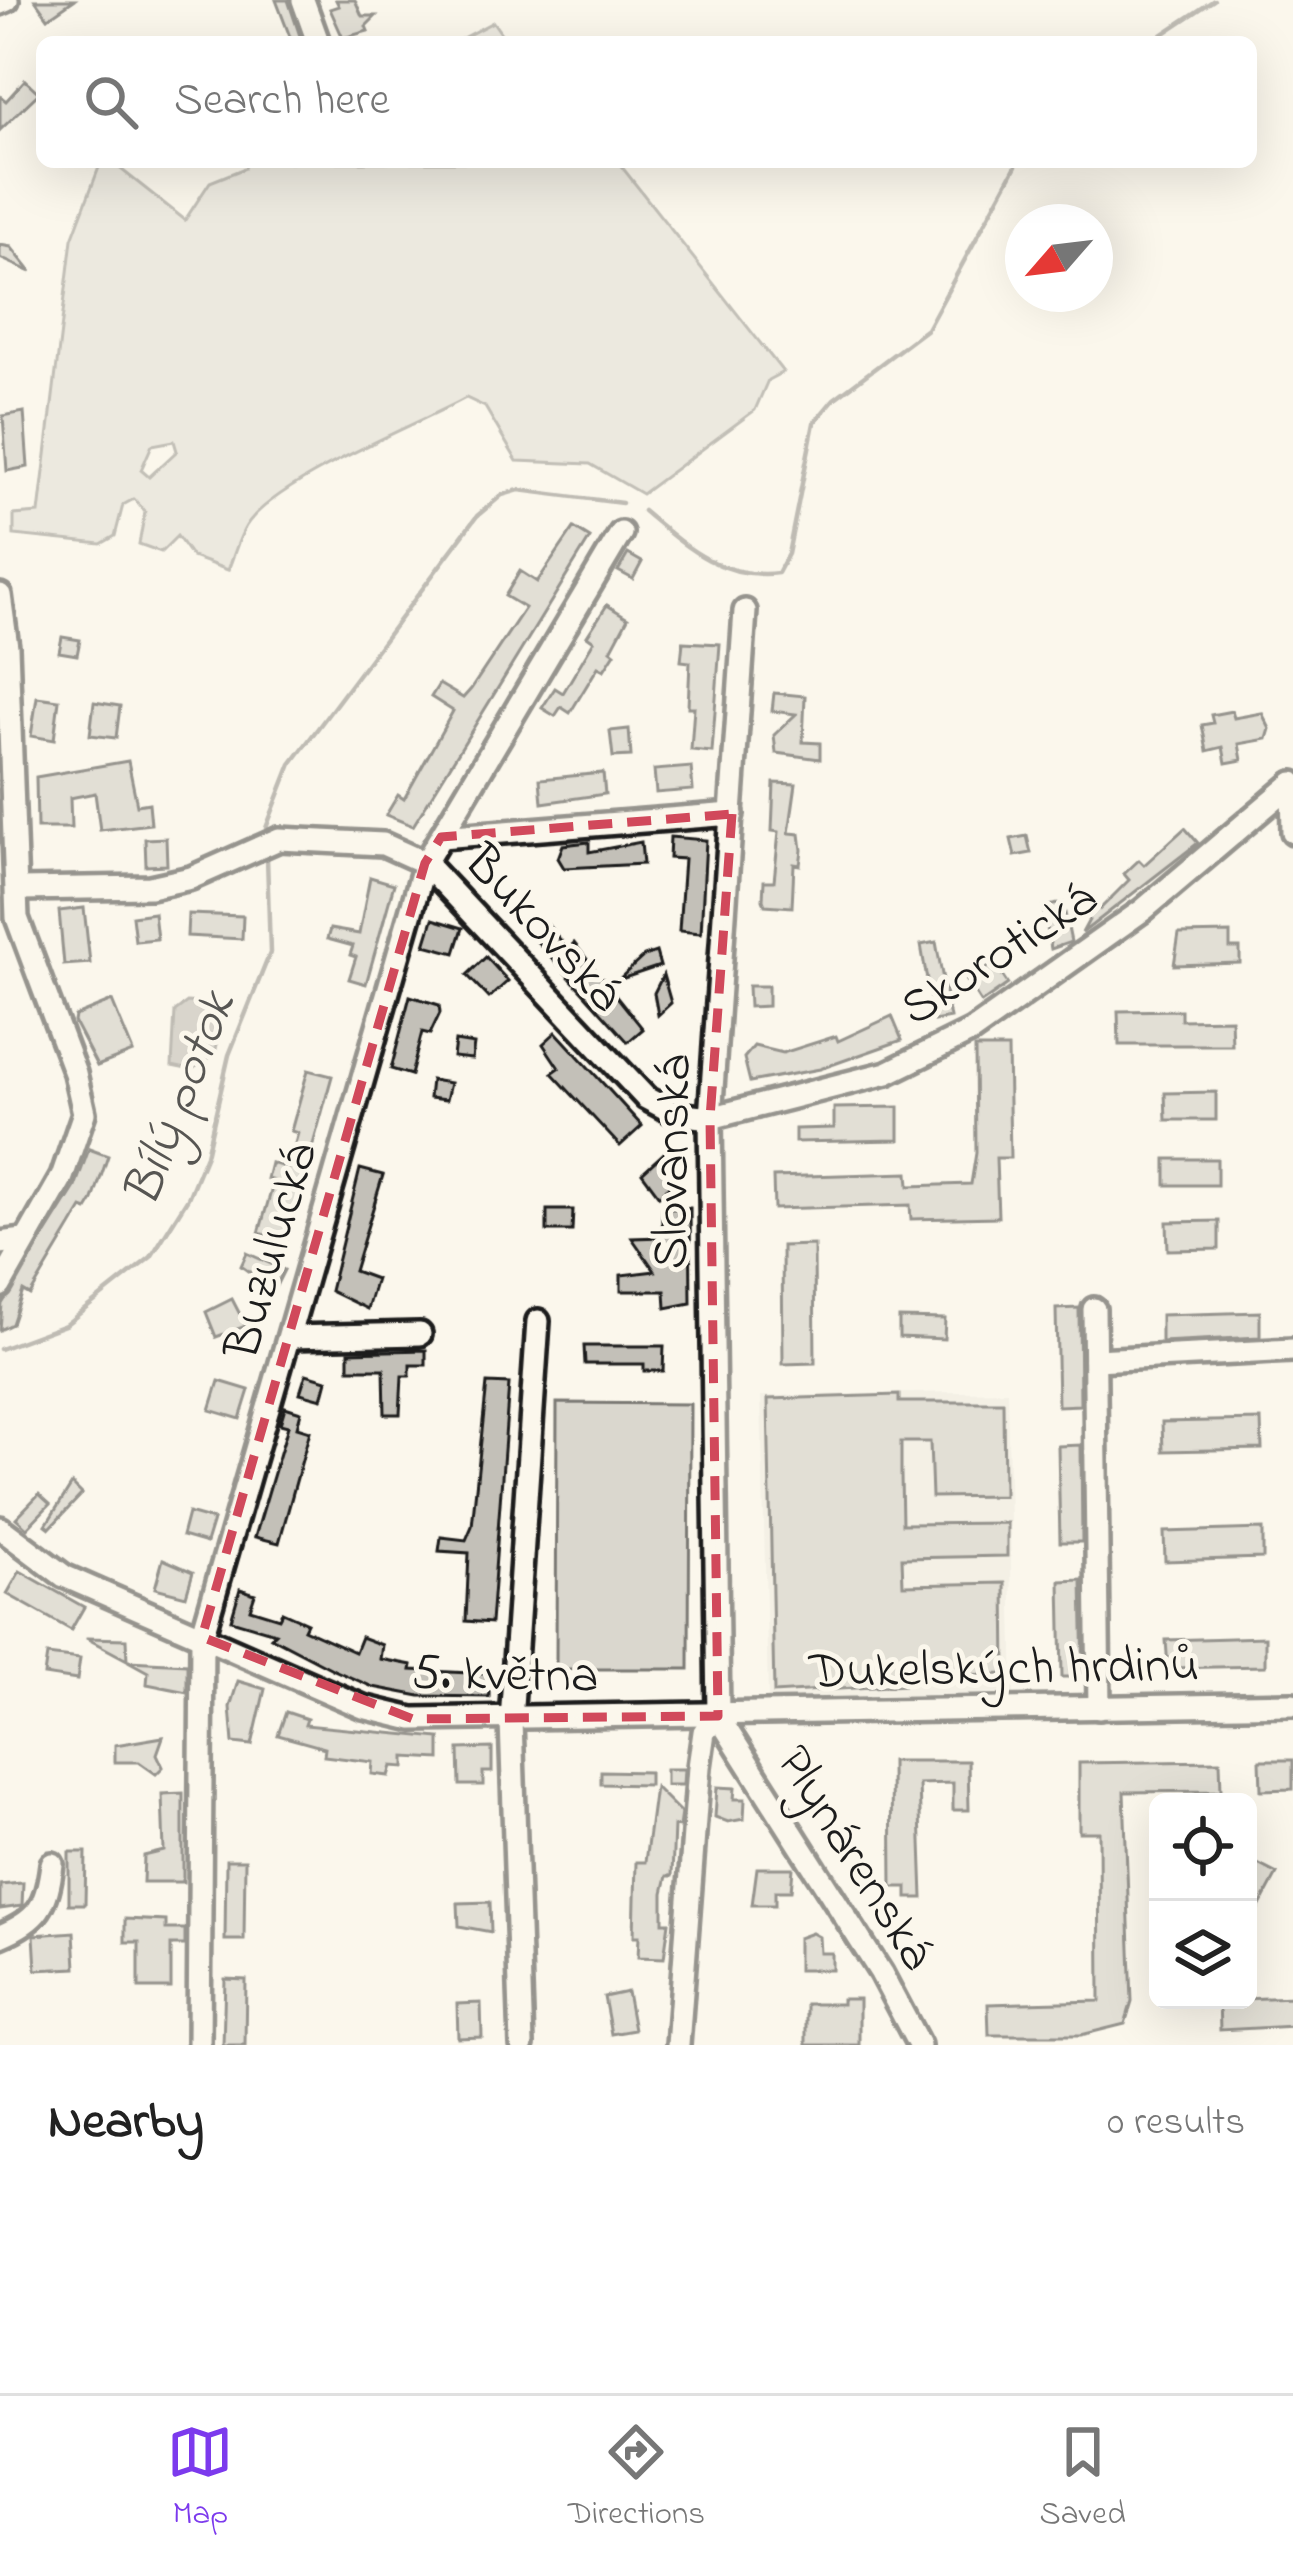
<!DOCTYPE html>
<meta charset="utf-8">
<style>
:root{--surface:#fff;--page:#f6f6f6;--text:#222;--muted:#767676;--line:#e0e0e0;--accent:#7c3aed}
body{margin:0;font-family:"Indie Flower",sans-serif;background:var(--page);color:var(--text)}
.controls{position:absolute;right:36px;bottom:36px;display:grid;overflow:hidden;border-radius:18px;box-shadow:0 12px 48px #0002}
.controls button{width:108px;height:108px;display:grid;place-items:center;padding:0;border:0;border-bottom:3px solid var(--line);background:var(--surface);color:var(--text);font:60px sans-serif}
.compass{position:absolute;left:1005px;top:204px;width:108px;height:108px;border-radius:50%;background:var(--surface);box-shadow:0 12px 48px #0002;rotate:242deg}
.list{margin:0;padding:0;list-style:none}
h2{display:flex;justify-content:space-between;align-items:center;height:156px;margin:0;padding:0 48px;font-size:51px}
h2 small{font-size:39px;font-weight:400;color:var(--muted)}
.icon{flex:none;width:66px;height:66px;fill:none;stroke:currentColor;stroke-width:2;stroke-linecap:round;stroke-linejoin:round}
.map{position:relative;flex:none;width:1293px;height:2045px;overflow:hidden}
.search{position:absolute;background:var(--surface);box-shadow:0 12px 48px #0002;left:36px;right:36px;top:36px;height:132px;display:flex;align-items:center;gap:30px;box-sizing:border-box;padding:0 42px;border-radius:18px;color:var(--muted);font-size:45px}
.sheet{height:348px;background:var(--surface)}
nav{display:flex;justify-content:space-around;align-items:center;box-sizing:border-box;height:168px;border-top:3px solid var(--line);background:var(--surface);font-size:33px;color:var(--muted)}
nav a{display:grid;justify-items:center;gap:6px}
nav .on{color:var(--accent)}
.map>svg:first-child{display:block}
.built{fill:#eae6dc}
.green{fill:#dad7ce;stroke:#7b7a75;stroke-width:3;fill-rule:evenodd}
.water{fill:#afaca5;stroke:#74726e;stroke-width:3}
.lines{fill:none;stroke-linecap:round;stroke-linejoin:round}
.stream{stroke:#74726e;stroke-width:4.5}
.building{fill:#c3c0b8;stroke:#1c1c1c;stroke-width:3}
.minor-casing{stroke:#1c1c1c;stroke-width:30}
.minor{stroke:#fbf7ec;stroke-width:21}
.marked{fill:none;stroke:#d1495b;stroke-width:9;stroke-dasharray:24 15;stroke-linejoin:round}
.labels{text-anchor:middle;stroke-width:10;stroke-linejoin:round;paint-order:stroke}
.street-label{font-size:51px;fill:#1c1c1c;stroke:#fbf7ec}
.water-label{font-size:54px;font-style:italic;fill:#575653;stroke:#fbf7ec}
</style>
<div class="map">
<svg width="1293" height="2045" viewBox="0 0 1293 2045">
<rect width="100%" height="100%" fill="#fbf7ec"/>
<filter id="ink" filterUnits="userSpaceOnUse"><feTurbulence type="fractalNoise" baseFrequency=".00833" numOctaves="2"/><feDisplacementMap in="SourceGraphic" scale="24" xChannelSelector="R" yChannelSelector="G"/><feConvolveMatrix kernelMatrix="1 2 1 2 8 2 1 2 1" color-interpolation-filters="sRGB"/></filter>
<g filter="url(#ink)">
<!-- built -->
<path class="built" d="M1007,1391L1014,1693L768,1698L761,1396Z"/>
<!-- green -->
<g class="green">
<path d="M493,22L507,42H455Z"/>
<path d="M101,162H112L185,220L210,182L245,168L247,162H618L783,372L768,380L755,410L642,494L590,464L517,461L485,407L466,398C416,425 273,482 246,526C238,539 234,556 228,570L192,557L177,536L161,552L139,544L145,512L134,499L123,505L115,536L101,544L14,535V515L39,513L72,239ZM174,441L177,451L149,477L141,470L152,445Z"/>
<path d="M557,1403L690,1404L689,1669H556Z"/>
</g>
<!-- water -->
<path class="water" d="M187,1002L210,1004C224,1020 219,1035 215,1054L191,1070L172,1066L175,1011Z"/>
<g class="lines">
<!-- stream -->
<g class="stream">
<path d="M1151,42L1214,0"/>
<path d="M643,511C685,546 721,580 778,573L788,554L814,423L834,399L927,329L1018,162"/>
<path d="M266,828L291,764L477,516L502,495L519,490L622,503"/>
<path d="M0,1349L65,1325L151,1257L188,1198L206,1155L229,1055L270,953L267,857"/>
</g>
</g>
<!-- building -->
<g class="building">
<path d="M35,0H74L48,18Z"/>
<path d="M276,0H288L302,42H292Z"/>
<path d="M336,0H355L362,16H376L366,26L368,31L343,38L330,9L339,6Z"/>
<path d="M25,80L39,93L0,130V96L6,101Z"/>
<path d="M0,245L11,247L31,272L0,258Z"/>
<path d="M24,412L28,467L7,471L3,416Z"/>
<path d="M574,528L590,538L413,826L386,815L398,795L404,799L453,711L431,697L439,684L463,698L471,689L525,608L505,596L520,571L537,582Z"/>
<path d="M628,554L642,562L633,579L618,571Z"/>
<path d="M607,605L628,618L611,650L615,653L604,670L598,667L570,713L561,707L555,716L542,708L555,688L563,693L594,641L587,636Z"/>
<path d="M62,637L80,640L77,655L59,652Z"/>
<path d="M683,642L720,644L712,752L691,750L694,707H688L690,662L681,661Z"/>
<path d="M774,693L805,696L803,742L820,743V759L776,753L774,735L796,714L772,711Z"/>
<path d="M37,697L59,700L54,740L31,736Z"/>
<path d="M94,702L120,706L116,738L90,735Z"/>
<path d="M1232,711L1234,718L1262,713L1270,729L1267,739L1239,744L1242,760L1226,763L1223,747L1207,751L1202,725L1213,723L1211,715Z"/>
<path d="M629,729L631,756L613,757L610,731Z"/>
<path d="M128,761L137,805L149,803L151,824L100,830L95,793L70,798L71,828H37L36,777Z"/>
<path d="M691,767L693,790L656,793L654,770Z"/>
<path d="M603,773L605,794L542,803L540,779Z"/>
<path d="M774,783L796,784L789,833L800,834L802,850L800,865L794,864L792,907L765,905L763,900L764,881H774L779,832L772,831Z"/>
<path d="M1185,828L1198,843L1082,933L1089,920L1084,912L1097,904L1100,909L1129,880L1124,874L1139,860L1144,865Z"/>
<path d="M1027,836L1031,853L1015,856L1011,839Z"/>
<path d="M670,837L706,840L701,933L679,931L684,859L669,858Z"/>
<path d="M166,838L167,865L146,866L145,839Z"/>
<path d="M589,842V852L641,842L643,864L564,868L558,858L563,845Z"/>
<path d="M370,877L394,884L366,984L349,979L356,957L350,955L353,946L327,939L330,929L359,934Z"/>
<path d="M1063,903L1071,942L1051,949L1043,907Z"/>
<path d="M84,908L90,963L64,965L59,911Z"/>
<path d="M154,913L157,939L135,941L132,916Z"/>
<path d="M188,914L243,916L242,939L187,936Z"/>
<path d="M433,919L463,928L455,953L425,945Z"/>
<path d="M547,924L568,949L574,943L643,1029L628,1042L533,937Z"/>
<path d="M1230,933V948H1240V963L1174,965L1179,934Z"/>
<path d="M936,942L950,1018L934,1021L921,945Z"/>
<path d="M656,952L660,966L618,980L644,956Z"/>
<path d="M486,957L508,981L489,998L467,975Z"/>
<path d="M994,963L1008,984L981,1003L967,981Z"/>
<path d="M663,975L671,1003L658,1015L654,993Z"/>
<path d="M748,986H768V1006L749,1007Z"/>
<path d="M410,996L439,1005L440,1013L430,1034L422,1032L411,1075L391,1069Z"/>
<path d="M112,1001L133,1052L97,1066L74,1022L75,1016Z"/>
<path d="M1181,1010V1020L1231,1019L1232,1045H1119L1118,1011Z"/>
<path d="M892,1016L902,1040L820,1069L750,1082L744,1058L754,1046L783,1053L836,1036L838,1041Z"/>
<path d="M556,1032L642,1126L620,1146L552,1073L559,1068L543,1044Z"/>
<path d="M455,1041L474,1044L472,1059L453,1057Z"/>
<path d="M975,1048H1008L1010,1158H996L998,1217L911,1219L910,1205L774,1209L773,1177L908,1173L909,1186L971,1184L976,1153Z"/>
<path d="M308,1070L332,1076L287,1239L274,1238L259,1233L274,1181L267,1179L271,1163L288,1168L298,1133L291,1131Z"/>
<path d="M431,1080L450,1083L446,1100L429,1098Z"/>
<path d="M1216,1092V1120H1166L1165,1093Z"/>
<path d="M899,1107V1140L795,1142V1129L834,1128V1108Z"/>
<path d="M89,1149L108,1156L93,1200L87,1210L82,1208L30,1295L23,1291L12,1324L0,1330L2,1304L75,1187Z"/>
<path d="M665,1152L684,1172L659,1196L642,1173Z"/>
<rect x="1166" y="1159" width="51" height="26"/>
<path d="M360,1169L383,1175L354,1271L376,1279L367,1309L330,1291Z"/>
<path d="M690,1208L691,1303L666,1308L665,1291H621V1275L655,1271L632,1238L662,1237V1209Z"/>
<path d="M547,1210H573L572,1231H547Z"/>
<path d="M1219,1221V1249L1168,1250L1167,1222Z"/>
<path d="M814,1245L815,1363L783,1364L782,1246Z"/>
<path d="M247,1253L284,1270L274,1290L241,1266Z"/>
<path d="M232,1299L246,1326L216,1337L206,1312Z"/>
<path d="M1079,1308L1080,1405L1058,1406L1056,1309Z"/>
<path d="M1260,1312V1337L1161,1342V1315Z"/>
<path d="M899,1318L945,1319L944,1339L899,1337Z"/>
<path d="M584,1346H664L663,1371H644V1364H585Z"/>
<path d="M426,1350V1365H410V1376H402L400,1414H385L384,1369H349V1352Z"/>
<path d="M306,1374L327,1380L322,1399L300,1393Z"/>
<path d="M219,1381L249,1390L240,1419L210,1410Z"/>
<path d="M487,1383L509,1384L491,1623L466,1621L469,1553L439,1551L441,1537L466,1540L472,1526Z"/>
<path d="M899,1395V1402H1003L1004,1496L932,1497L930,1442H901V1475L902,1524L1007,1523V1556L902,1558L903,1585L1005,1583L1006,1674L904,1676V1685L774,1693L768,1399Z"/>
<path d="M285,1407L301,1412L297,1427L310,1431L279,1543L255,1537L288,1426L280,1424Z"/>
<path d="M1261,1420L1262,1449L1163,1451L1162,1422Z"/>
<path d="M1081,1445L1082,1542H1060L1058,1446Z"/>
<path d="M72,1484L82,1494L50,1528L46,1525Z"/>
<path d="M39,1494L50,1504L27,1528L16,1518Z"/>
<path d="M188,1513L213,1520L206,1543L182,1536Z"/>
<path d="M1263,1529V1558L1165,1561L1164,1532Z"/>
<path d="M163,1559L193,1572L186,1596L155,1588Z"/>
<path d="M20,1571L84,1607L71,1630L7,1594Z"/>
<path d="M1082,1580L1084,1677H1062L1060,1581Z"/>
<path d="M240,1589L255,1594L250,1609L279,1618L282,1612L307,1623L304,1629L355,1652L361,1637L382,1645L380,1659L412,1665L411,1670L489,1674V1697L420,1696L373,1687L334,1670L271,1637L275,1633L231,1620Z"/>
<path d="M1265,1637V1666L1168,1668L1166,1640Z"/>
<path d="M86,1638L126,1639L127,1660Z"/>
<path d="M47,1655L80,1659L77,1680L44,1675Z"/>
<path d="M128,1661L187,1664V1692L147,1684L148,1672Z"/>
<path d="M238,1681L265,1689L252,1745L233,1743L230,1707Z"/>
<path d="M286,1712L307,1719L305,1725L440,1738V1759L405,1757V1767L392,1766L389,1776L372,1774L373,1762L324,1756L325,1748L278,1735Z"/>
<path d="M163,1737L157,1754L163,1767L156,1774L139,1762H115V1745Z"/>
<path d="M492,1748V1772H483V1785H460L459,1749Z"/>
<path d="M1260,1760H1293V1789L1261,1790Z"/>
<path d="M891,1761H968L969,1810H953V1783L919,1784L923,1898H907V1887H892Z"/>
<path d="M1220,1761L1221,1791L1124,1792L1132,2001L1125,2024L1081,2035H989L988,2004L1100,2001L1099,1832H1079V1763Z"/>
<path d="M666,1769H684L683,1785H666Z"/>
<path d="M601,1771L649,1772V1785L601,1784Z"/>
<path d="M655,1787L681,1813L679,1827L674,1826L672,1876H667L663,1893V1922H669L664,1958L638,1957L639,1936H634L636,1862H645Z"/>
<path d="M717,1787L735,1788L734,1799H745L744,1819L728,1822L715,1817Z"/>
<path d="M183,1793V1882H143L144,1856L164,1851L162,1794Z"/>
<path d="M69,1852H86L85,1904H69Z"/>
<path d="M1248,1859L1277,1874L1248,1928Z"/>
<path d="M226,1860H245L244,1940H225Z"/>
<path d="M757,1868H793L791,1891H775V1905H752Z"/>
<path d="M23,1883L22,1906L0,1909V1885Z"/>
<path d="M490,1902L491,1932L459,1926L458,1903Z"/>
<path d="M125,1919L166,1921V1929H185V1945H171V1988H139V1942H125Z"/>
<path d="M74,1932L76,1968L36,1970L34,1935Z"/>
<path d="M812,1933L819,1937L820,1953H832V1970H798V1938Z"/>
<path d="M225,1979L246,1980L245,2045H223Z"/>
<path d="M627,1992L634,2030L611,2034L604,1997Z"/>
<path d="M1293,1997V2026L1220,2030L1219,2000Z"/>
<path d="M842,1999H859V2045H806V2004H842Z"/>
<path d="M481,2003L482,2037L458,2038L457,2004Z"/>
</g>
<g class="lines">
<!-- minor casing -->
<g class="minor-casing">
<g id="minor">
<path d="M303,0L318,42"/>
<path d="M0,3L7,0"/>
<path d="M0,595L7,647L17,918L75,1073L84,1113L62,1177L0,1286"/>
<path d="M1292,784L1293,832"/>
<path d="M441,837L732,814"/>
<path d="M19,889L150,887L191,878L279,839L383,844L425,863L646,1098L676,1114L710,1118L887,1073L972,1031L1143,910L1293,783"/>
<path d="M0,1243L24,1240"/>
<path d="M1094,1309L1099,1708"/>
<path d="M290,1337L420,1334"/>
<path d="M1095,1360L1293,1350"/>
<path d="M0,1528L64,1576L363,1707L413,1719L1293,1704"/>
<path d="M718,1716L710,1118L745,611"/>
<path d="M718,1716L881,1973L919,2045"/>
<path d="M0,1936C39,1920 47,1905 52,1864"/>
<path d="M199,2045L202,1637L425,863L621,533"/>
<path d="M522,2045L511,1721L538,1321"/>
<path d="M678,2045L699,1767L704,1732L718,1716"/>
</g>
</g>
<!-- minor -->
<use href="#minor" class="minor"/>
</g>
</g>
<!-- marked area -->
<path d="M0 0H1293V2045H0ZM732,814L710,1118L718,1716L413,1719L202,1637L425,863L441,837Z" fill="#fbf7ec" fill-opacity=".55" fill-rule="evenodd"/>
<path class="marked" d="M732,814L710,1118L718,1716L413,1719L202,1637L425,863L441,837Z"/>
<g class="labels">
<!-- street labels -->
<g class="street-label">
<text transform="translate(546 926) rotate(47)" y="18">Bukovská</text>
<text transform="translate(997 951) rotate(-33)" y="18">Skorotická</text>
<text transform="translate(669 1162) rotate(-89)" y="18">Slovanská</text>
<text transform="translate(268 1250) rotate(-74)" y="18">Buzulucká</text>
<text transform="translate(1004 1665) rotate(-1)" y="18">Dukelských hrdinů</text>
<text transform="translate(505 1671) rotate(1)" y="18">5. května</text>
<text transform="translate(858 1856) rotate(58)" y="18">Plynárenská</text>
</g>
<!-- water labels -->
<g class="water-label">
<text transform="translate(176 1098) rotate(-69)" y="19">Bílý potok</text>
</g>
</g>
</svg>
<div class="controls">
<button><svg class="icon" aria-label="locate" viewBox="0 0 24 24"><circle cx="12" cy="12" r="6"/><path d="M12 2v4M12 18v4M2 12h4M18 12h4"/></svg></button>
<button><svg class="icon" aria-label="layers" viewBox="0 0 24 24"><path d="M12 4l9 5-9 5-9-5zM3 14l9 5 9-5"/></svg></button>
</div>
<svg class="compass" viewBox="-18 -18 36 36"><path d="M0-13l5 13h-10z" fill="#e53935"/><path d="M0 13l5-13h-10z" fill="#767676"/></svg>
<div class="search"><svg class="icon" aria-label="search" viewBox="0 0 24 24"><circle cx="10" cy="10" r="6"/><path d="M15 15l6 6"/></svg>Search here</div>
</div>
<section class="sheet">
<h2>Nearby<small>0 results</small></h2>
<ul class="list">
</ul>
</section>
<nav>
<a class="on"><svg class="icon" aria-label="map" viewBox="0 0 24 24"><path d="M3 6l6-2 6 2 6-2v14l-6 2-6-2-6 2zM9 4v14M15 6v14"/></svg>Map</a>
<a><svg class="icon" aria-label="directions" viewBox="0 0 24 24"><path d="M12 3l9 9-9 9-9-9zM9 14v-3h6M13 9l2 2-2 2"/></svg>Directions</a>
<a><svg class="icon" aria-label="saved" viewBox="0 0 24 24"><path d="M7 4h10v16l-5-4-5 4z"/></svg>Saved</a>
</nav>
